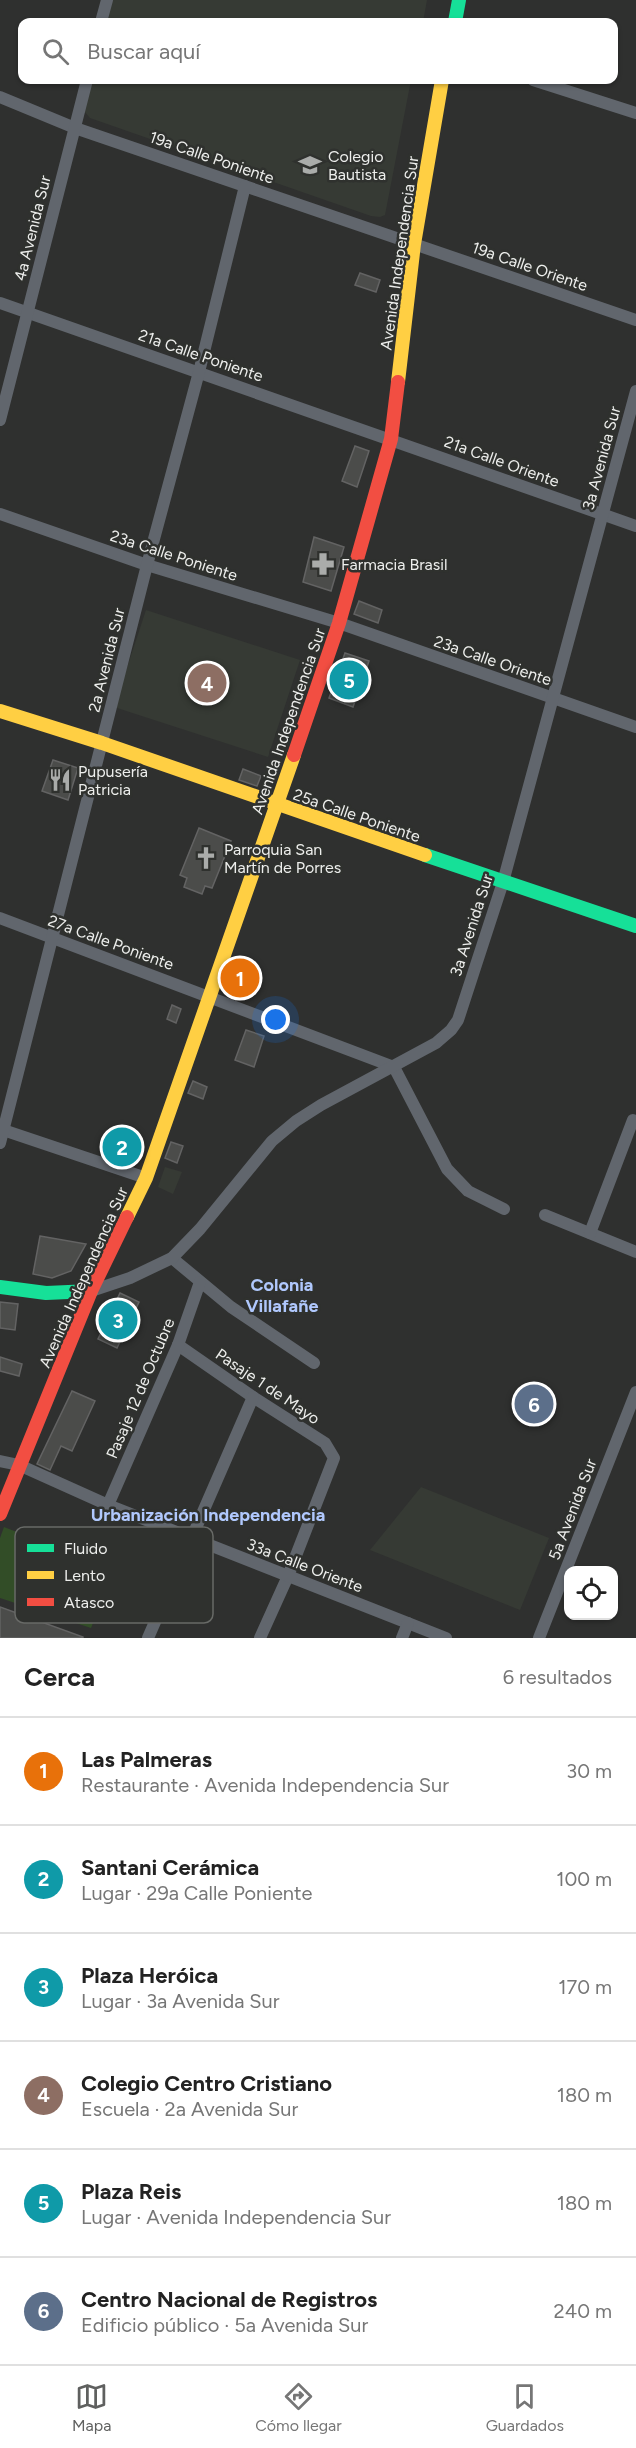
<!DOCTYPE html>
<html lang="es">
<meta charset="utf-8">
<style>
:root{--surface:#fff;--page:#f2f2f2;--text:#222;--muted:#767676;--line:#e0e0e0;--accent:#5f605f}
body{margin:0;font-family:Figtree,sans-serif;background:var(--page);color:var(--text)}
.controls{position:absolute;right:18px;bottom:18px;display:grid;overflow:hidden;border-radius:12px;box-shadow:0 2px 4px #0004}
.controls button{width:54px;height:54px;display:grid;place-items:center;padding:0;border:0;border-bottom:2px solid var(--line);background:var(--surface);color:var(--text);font:30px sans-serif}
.you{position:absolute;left:276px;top:1020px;width:21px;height:21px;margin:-15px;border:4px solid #fff;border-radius:50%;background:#1a73e8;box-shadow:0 0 0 9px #1a73e833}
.badge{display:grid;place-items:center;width:39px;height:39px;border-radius:50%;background:var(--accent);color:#fff;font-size:20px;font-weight:700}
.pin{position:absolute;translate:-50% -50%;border:3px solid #fff;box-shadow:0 2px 6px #0006}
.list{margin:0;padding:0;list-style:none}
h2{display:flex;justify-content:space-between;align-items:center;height:78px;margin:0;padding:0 24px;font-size:26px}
h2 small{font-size:20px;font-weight:400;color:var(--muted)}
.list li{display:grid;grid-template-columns:39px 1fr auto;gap:18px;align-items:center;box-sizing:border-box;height:108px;padding:0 24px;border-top:2px solid var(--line)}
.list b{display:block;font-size:22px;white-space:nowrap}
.list p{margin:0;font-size:20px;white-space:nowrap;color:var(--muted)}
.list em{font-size:20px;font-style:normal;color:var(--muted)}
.icon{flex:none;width:33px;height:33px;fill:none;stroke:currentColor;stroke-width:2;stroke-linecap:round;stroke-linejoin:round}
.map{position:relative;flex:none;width:636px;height:1638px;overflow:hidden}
.search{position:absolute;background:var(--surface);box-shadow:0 2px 4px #0004;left:18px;right:18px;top:18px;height:66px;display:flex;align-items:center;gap:15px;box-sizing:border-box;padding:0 21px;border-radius:12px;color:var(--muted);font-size:22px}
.sheet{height:726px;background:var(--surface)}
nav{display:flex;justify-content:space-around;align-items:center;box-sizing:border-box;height:84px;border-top:2px solid var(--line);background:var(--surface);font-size:16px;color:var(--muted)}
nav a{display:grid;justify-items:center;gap:3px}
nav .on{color:var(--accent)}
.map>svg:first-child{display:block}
.built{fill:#363a34}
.green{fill:#324d27}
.building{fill:#4b4c4a;stroke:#636363;stroke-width:1.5}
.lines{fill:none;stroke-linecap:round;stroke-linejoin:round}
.street{stroke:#61666d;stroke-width:12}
.fast{stroke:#16e098;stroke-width:14}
.slow{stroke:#ffcf43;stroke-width:14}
.jam{stroke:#f24e42;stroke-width:14}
.labels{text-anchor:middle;stroke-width:5;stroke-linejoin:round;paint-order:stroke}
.poi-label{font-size:16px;fill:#edeeec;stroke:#2f312e;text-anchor:start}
.street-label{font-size:16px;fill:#edeeec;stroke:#2f312e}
.neighbourhood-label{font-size:18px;font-weight:bold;fill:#b0c8fd;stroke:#2f312e}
.key{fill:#2f312e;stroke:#686a67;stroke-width:1.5}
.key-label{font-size:16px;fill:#edeeec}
</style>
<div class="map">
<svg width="636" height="1638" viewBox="0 0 636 1638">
<rect width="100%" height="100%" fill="#2f302f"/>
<!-- built -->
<g class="built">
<path d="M110,0H427L423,22H104Z"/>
<path d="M89,80H411L385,215L380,217L371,216L90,118L84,111Z"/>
<path d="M146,610L300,660L268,757L114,707Z"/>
<path d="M165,1167L182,1172L173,1194L158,1187Z"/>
<path d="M421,1487L549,1538L520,1610L370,1550Z"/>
</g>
<!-- green -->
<path class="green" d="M4,1527L114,1570L91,1628L0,1598V1538Z"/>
<!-- building -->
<g class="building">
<path d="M360,273L380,280L376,292L355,285Z"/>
<path d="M355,446L369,451L357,487L342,481Z"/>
<path d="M314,537L344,547L331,591L303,582Z"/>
<path d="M359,601L382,610L378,623L354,614Z"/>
<path d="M345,653L369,661L353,707L329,698Z"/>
<path d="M53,760L78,768L68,800L42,791Z"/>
<path d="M243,769L261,776L257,786L239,780Z"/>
<path d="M199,828L231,841L212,888L205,886L202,894L184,887L187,878L180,875Z"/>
<path d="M237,966L250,971L244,991L230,986Z"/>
<path d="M172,1005L181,1009L176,1023L167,1019Z"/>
<path d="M246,1030L264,1036L254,1067L235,1060Z"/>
<path d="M193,1081L207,1087L203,1099L188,1093Z"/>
<path d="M117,1129L137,1136L130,1159L120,1161L107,1156Z"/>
<path d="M171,1142L183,1146L177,1163L165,1158Z"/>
<path d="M40,1236L86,1244L71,1271L52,1278L33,1274Z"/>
<path d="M120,1293L139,1302L117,1348L98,1339Z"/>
<path d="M0,1302L18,1304L15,1330L0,1328Z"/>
<path d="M0,1357L22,1364L19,1376L0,1371Z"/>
<path d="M72,1391L95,1401L72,1451L61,1446L50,1470L37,1464Z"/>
<path d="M0,1607L83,1637V1638H0Z"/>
</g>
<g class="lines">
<!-- street -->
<g class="street">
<path d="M101,22L107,0"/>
<path d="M533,80L636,113"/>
<path d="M0,97L75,128L636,320"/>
<path d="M0,303L636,526"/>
<path d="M0,420L87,80"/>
<path d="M0,514L147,565L339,623L636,727"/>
<path d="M0,918L394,1067L447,1169L468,1191L504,1209"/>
<path d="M0,1129L146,1178"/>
<path d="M0,1143L147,565L199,372L245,186"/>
<path d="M545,1215L636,1252"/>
<path d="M590,1233L633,1120"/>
<path d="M172,1258L231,1307L314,1363"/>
<path d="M91,1291L130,1278L172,1258L200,1229L272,1141L296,1121L321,1105L436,1043L451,1030L458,1020L503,882L636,391"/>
<path d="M178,1345L253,1397L325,1443L334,1458L288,1576L260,1638"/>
<path d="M0,1461L19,1465L108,1505L446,1638"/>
<path d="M108,1505L178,1345L200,1282"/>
<path d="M148,1638L253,1397"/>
<path d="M402,1638L408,1623"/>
<path d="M539,1638L636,1392"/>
</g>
<!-- fast -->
<g class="fast">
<path d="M455,22L459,0"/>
<path d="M425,855L636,926"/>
<path d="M0,1287L46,1293L91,1291"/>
</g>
<!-- slow -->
<g class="slow">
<path d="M398,382L414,244L442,80"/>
<path d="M0,711L102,743L425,855"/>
<path d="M127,1217L146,1178L294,755"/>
</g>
<!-- jam -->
<g class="jam">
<path d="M294,755L339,623L391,439L398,382"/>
<path d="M0,1514L91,1291L127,1217"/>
</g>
</g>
<!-- icons -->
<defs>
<g id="school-bare" transform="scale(1.8)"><path d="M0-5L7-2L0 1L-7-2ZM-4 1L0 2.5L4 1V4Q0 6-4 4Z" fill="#aaacaa" stroke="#2f312e" stroke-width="2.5" paint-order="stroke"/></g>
<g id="pharmacy-bare" transform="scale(1.8)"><path d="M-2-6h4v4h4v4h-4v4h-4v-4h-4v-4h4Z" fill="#aaacaa" stroke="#2f312e" stroke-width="2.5" paint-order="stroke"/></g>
<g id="restaurant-bare" transform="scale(1.8)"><path d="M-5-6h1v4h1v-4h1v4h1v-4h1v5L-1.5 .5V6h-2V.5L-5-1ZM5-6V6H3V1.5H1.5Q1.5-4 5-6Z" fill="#aaacaa" stroke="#2f312e" stroke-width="2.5" paint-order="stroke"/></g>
<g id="church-bare" transform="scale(1.8)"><path d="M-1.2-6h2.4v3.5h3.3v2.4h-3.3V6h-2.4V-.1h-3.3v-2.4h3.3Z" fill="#aaacaa" stroke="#2f312e" stroke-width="2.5" paint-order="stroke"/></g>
</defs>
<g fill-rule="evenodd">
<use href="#school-bare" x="310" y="165"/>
<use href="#pharmacy-bare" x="323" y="564"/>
<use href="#restaurant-bare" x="60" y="780"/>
<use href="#church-bare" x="206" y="858"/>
</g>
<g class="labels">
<!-- poi labels -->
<g class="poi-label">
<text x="328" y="162">Colegio<tspan x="328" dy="18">Bautista</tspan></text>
<text x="341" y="570">Farmacia Brasil</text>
<text x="78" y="777">Pupusería<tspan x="78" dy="18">Patricia</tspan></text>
<text x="224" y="855">Parroquia San<tspan x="224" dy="18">Martín de Porres</tspan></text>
</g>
<!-- street labels -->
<g class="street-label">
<text transform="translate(212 157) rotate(19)" y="6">19a Calle Poniente</text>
<text transform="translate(32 228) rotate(-76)" y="6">4a Avenida Sur</text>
<text transform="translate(399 253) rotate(-82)" y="6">Avenida Independencia Sur</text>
<text transform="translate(530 266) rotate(19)" y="6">19a Calle Oriente</text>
<text transform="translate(201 355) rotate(19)" y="6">21a Calle Poniente</text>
<text transform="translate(601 458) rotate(-75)" y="6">3a Avenida Sur</text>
<text transform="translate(502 461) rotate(20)" y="6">21a Calle Oriente</text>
<text transform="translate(174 555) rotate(18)" y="6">23a Calle Poniente</text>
<text transform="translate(106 660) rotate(-76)" y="6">2a Avenida Sur</text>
<text transform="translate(493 660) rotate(19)" y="6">23a Calle Oriente</text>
<text transform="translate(288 721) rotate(-71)" y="6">Avenida Independencia Sur</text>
<text transform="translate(357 815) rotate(19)" y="6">25a Calle Poniente</text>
<text transform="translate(471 925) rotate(-72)" y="6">3a Avenida Sur</text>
<text transform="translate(111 942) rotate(20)" y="6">27a Calle Poniente</text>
<text transform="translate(83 1277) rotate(-66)" y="6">Avenida Independencia Sur</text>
<text transform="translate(268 1386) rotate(34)" y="6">Pasaje 1 de Mayo</text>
<text transform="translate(140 1388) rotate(-67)" y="6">Pasaje 12 de Octubre</text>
<text transform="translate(572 1509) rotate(-69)" y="6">5a Avenida Sur</text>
<text transform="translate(305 1565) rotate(21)" y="6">33a Calle Oriente</text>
</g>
<!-- neighbourhood labels -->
<g class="neighbourhood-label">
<text x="282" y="1291">Colonia<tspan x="282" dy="21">Villafañe</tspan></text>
<text x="208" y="1521">Urbanización Independencia</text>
</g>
</g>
<!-- legend -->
<rect x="15" y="1527" width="198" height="96" rx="9" class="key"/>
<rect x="27" y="1544" width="27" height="8" fill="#16e098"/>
<rect x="27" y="1571" width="27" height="8" fill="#ffcf43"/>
<rect x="27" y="1598" width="27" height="8" fill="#f24e42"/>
<g class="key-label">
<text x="64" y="1554">Fluido</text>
<text x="64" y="1581">Lento</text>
<text x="64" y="1608">Atasco</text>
</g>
</svg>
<div class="controls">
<button><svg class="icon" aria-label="locate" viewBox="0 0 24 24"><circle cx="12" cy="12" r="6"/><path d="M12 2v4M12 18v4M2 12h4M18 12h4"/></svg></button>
</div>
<div class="you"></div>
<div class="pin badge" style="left:240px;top:978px;background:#e8710a">1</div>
<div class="pin badge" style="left:122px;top:1147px;background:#0f9aa8">2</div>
<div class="pin badge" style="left:118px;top:1320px;background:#0f9aa8">3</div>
<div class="pin badge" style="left:207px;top:683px;background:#8d6e63">4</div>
<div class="pin badge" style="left:349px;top:680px;background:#0f9aa8">5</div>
<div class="pin badge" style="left:534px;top:1404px;background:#5c6f8a">6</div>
<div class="search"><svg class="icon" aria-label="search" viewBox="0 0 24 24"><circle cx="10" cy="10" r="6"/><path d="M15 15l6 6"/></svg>Buscar aquí</div>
</div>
<section class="sheet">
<h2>Cerca<small>6 resultados</small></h2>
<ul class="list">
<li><span class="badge" style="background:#e8710a">1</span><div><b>Las Palmeras</b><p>Restaurante · Avenida Independencia Sur</p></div><em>30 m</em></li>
<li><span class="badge" style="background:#0f9aa8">2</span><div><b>Santani Cerámica</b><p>Lugar · 29a Calle Poniente</p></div><em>100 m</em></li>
<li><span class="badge" style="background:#0f9aa8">3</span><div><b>Plaza Heróica</b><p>Lugar · 3a Avenida Sur</p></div><em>170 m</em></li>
<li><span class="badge" style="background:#8d6e63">4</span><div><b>Colegio Centro Cristiano</b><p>Escuela · 2a Avenida Sur</p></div><em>180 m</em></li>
<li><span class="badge" style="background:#0f9aa8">5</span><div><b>Plaza Reis</b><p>Lugar · Avenida Independencia Sur</p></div><em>180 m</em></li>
<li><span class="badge" style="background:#5c6f8a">6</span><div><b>Centro Nacional de Registros</b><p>Edificio público · 5a Avenida Sur</p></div><em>240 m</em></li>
</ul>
</section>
<nav>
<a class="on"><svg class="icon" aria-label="map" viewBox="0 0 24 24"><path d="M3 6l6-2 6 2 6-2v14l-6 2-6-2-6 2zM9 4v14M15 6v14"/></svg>Mapa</a>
<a><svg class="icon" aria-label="directions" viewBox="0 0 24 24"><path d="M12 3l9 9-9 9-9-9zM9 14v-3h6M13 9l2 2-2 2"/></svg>Cómo llegar</a>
<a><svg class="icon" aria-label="saved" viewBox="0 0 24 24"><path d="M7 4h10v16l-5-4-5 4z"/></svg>Guardados</a>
</nav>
